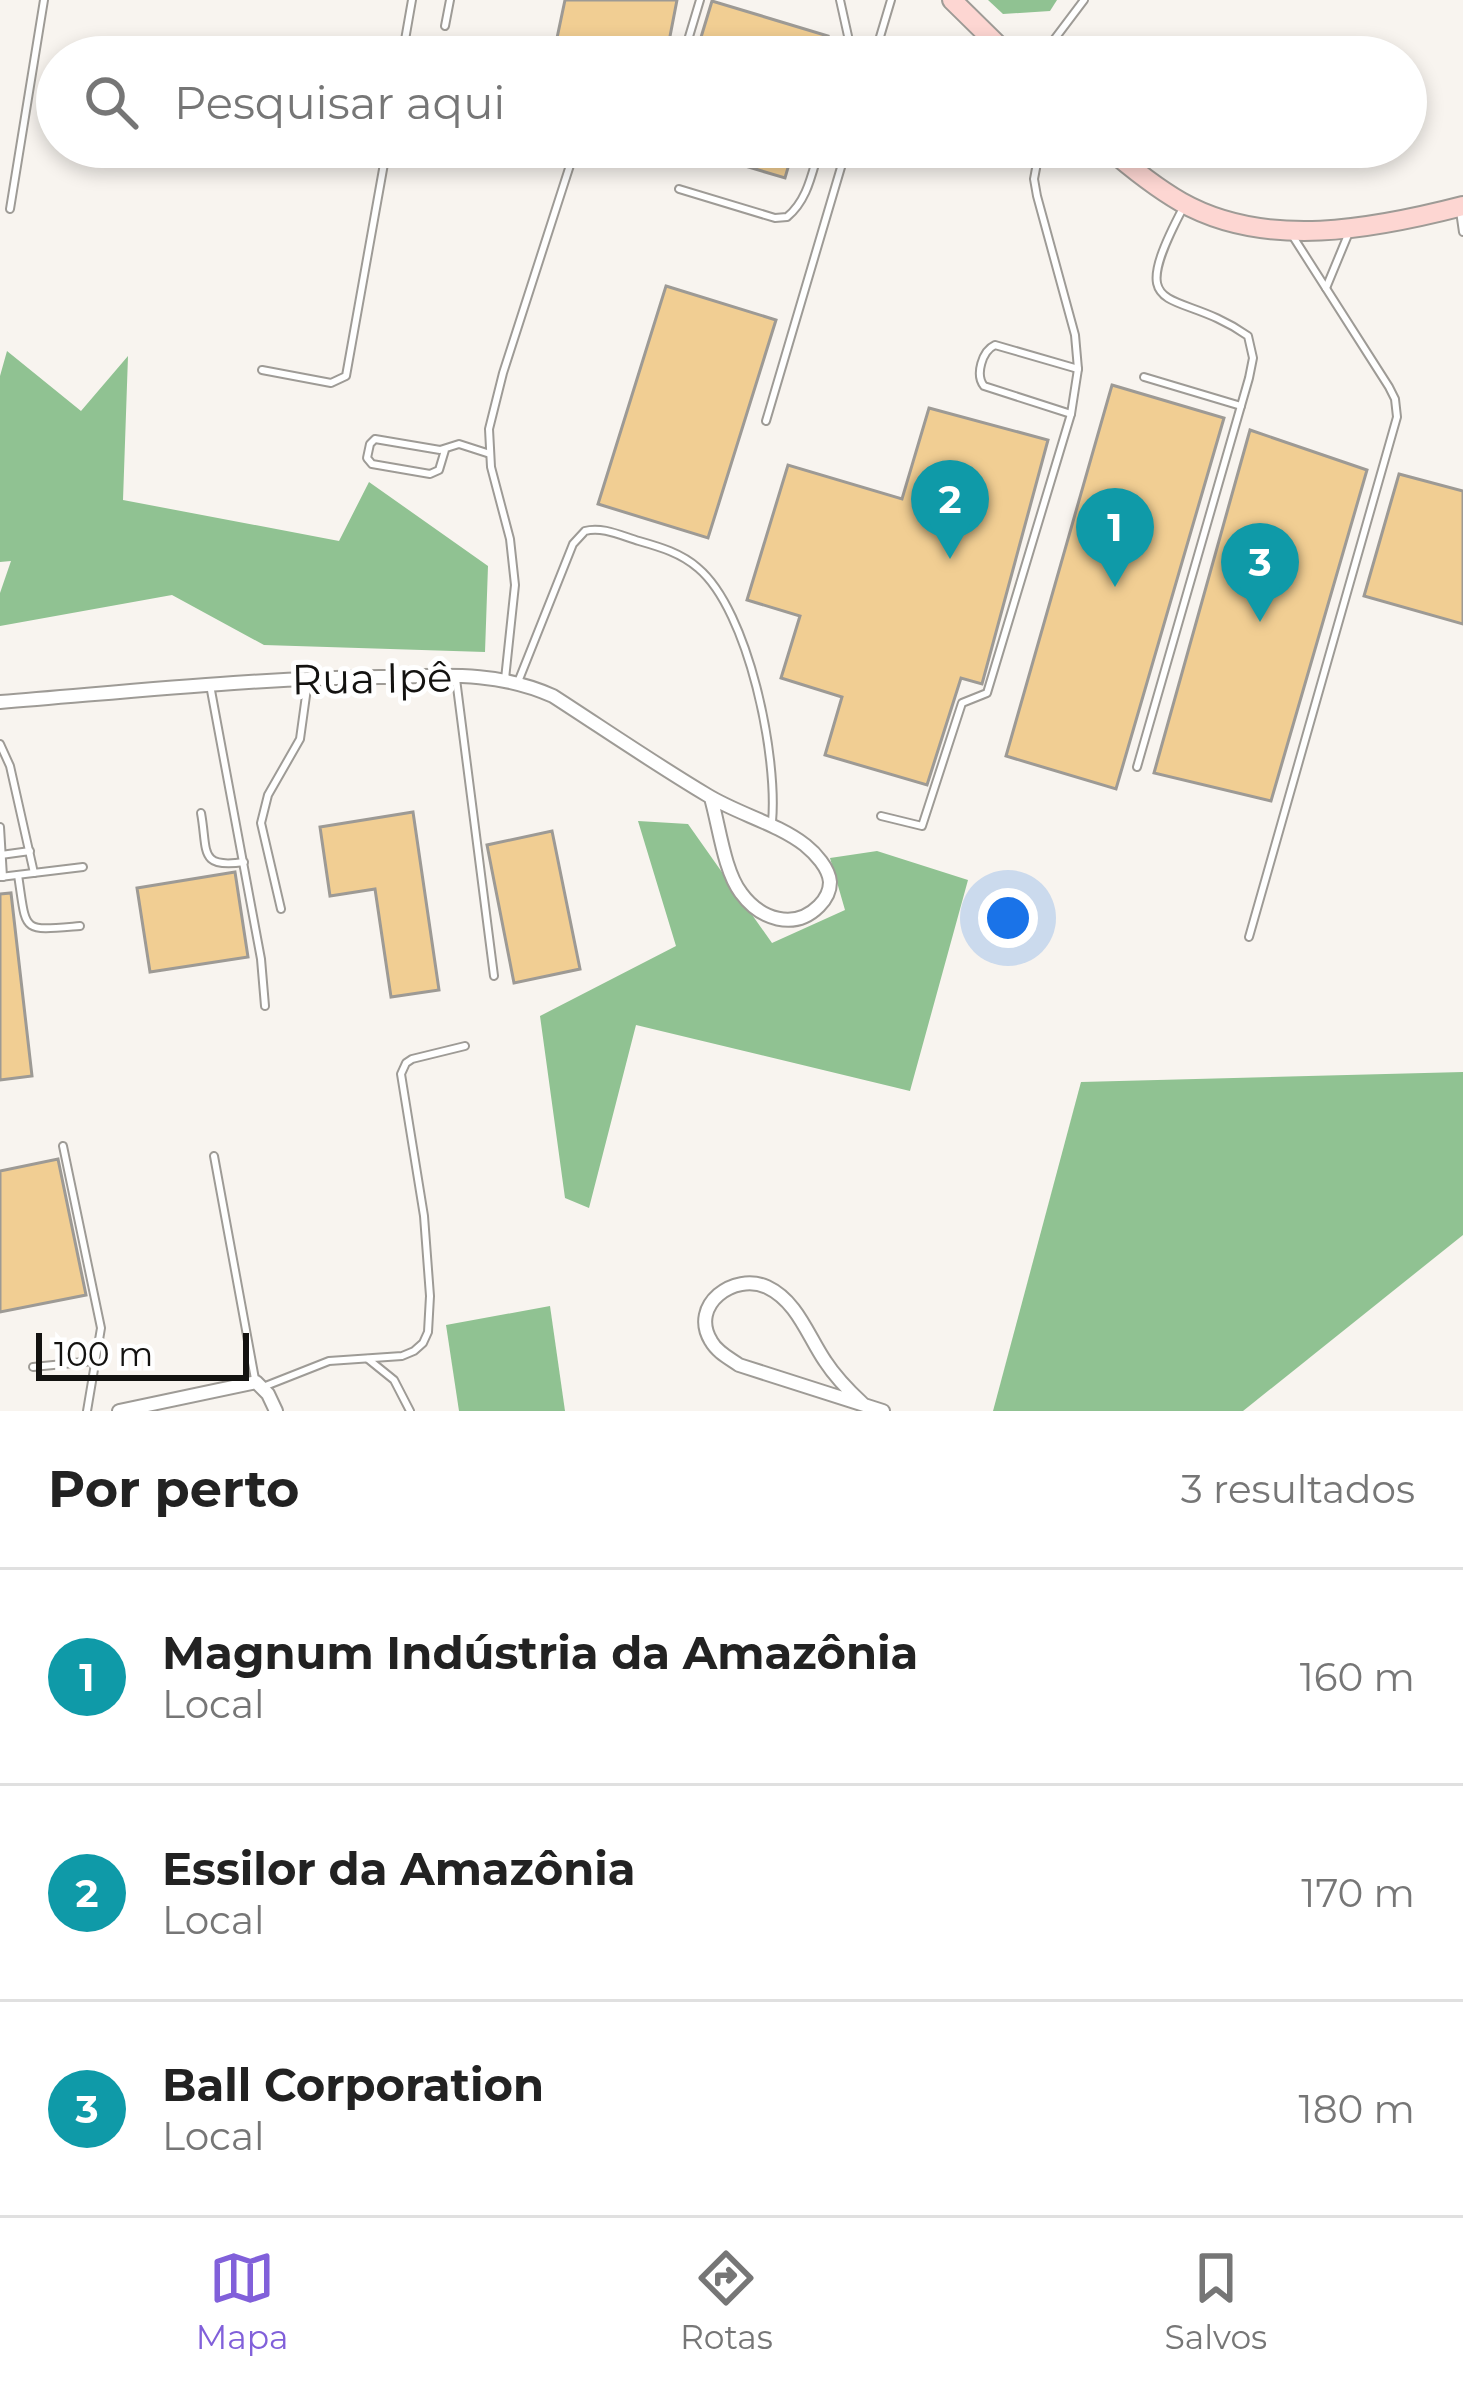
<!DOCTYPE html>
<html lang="pt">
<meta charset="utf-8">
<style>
:root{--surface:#fff;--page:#f6f6f6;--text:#222;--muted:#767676;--line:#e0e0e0;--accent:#8160da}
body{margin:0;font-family:Montserrat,sans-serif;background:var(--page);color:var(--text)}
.scale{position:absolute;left:36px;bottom:30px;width:213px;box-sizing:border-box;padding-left:12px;border:6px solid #131210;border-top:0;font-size:33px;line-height:42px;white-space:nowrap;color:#131210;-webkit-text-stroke:9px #fff;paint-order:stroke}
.you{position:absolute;left:1008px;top:918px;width:42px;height:42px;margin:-30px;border:9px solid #fff;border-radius:50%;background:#1a73e8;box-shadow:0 0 0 18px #1a73e833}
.badge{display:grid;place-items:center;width:78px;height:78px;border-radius:50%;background:var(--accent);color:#fff;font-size:39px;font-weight:700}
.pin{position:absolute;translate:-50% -99px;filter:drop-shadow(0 3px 6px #0008)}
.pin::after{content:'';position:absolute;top:63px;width:42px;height:36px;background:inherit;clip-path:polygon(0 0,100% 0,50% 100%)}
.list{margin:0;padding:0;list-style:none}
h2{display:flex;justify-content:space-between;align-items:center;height:156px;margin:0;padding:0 48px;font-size:51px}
h2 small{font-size:39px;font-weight:400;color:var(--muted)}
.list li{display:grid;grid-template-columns:78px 1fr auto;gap:36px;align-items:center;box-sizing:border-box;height:216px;padding:0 48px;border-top:3px solid var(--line)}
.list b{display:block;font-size:45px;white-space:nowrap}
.list p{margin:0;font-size:39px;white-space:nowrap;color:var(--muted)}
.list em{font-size:39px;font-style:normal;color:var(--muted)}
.icon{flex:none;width:66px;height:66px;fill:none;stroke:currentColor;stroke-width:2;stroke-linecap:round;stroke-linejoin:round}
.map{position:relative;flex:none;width:1463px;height:1411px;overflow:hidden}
.search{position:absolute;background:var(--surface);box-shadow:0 6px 18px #0003;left:36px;right:36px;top:36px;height:132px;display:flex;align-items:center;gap:30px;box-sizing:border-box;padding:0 42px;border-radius:66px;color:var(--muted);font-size:45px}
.sheet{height:804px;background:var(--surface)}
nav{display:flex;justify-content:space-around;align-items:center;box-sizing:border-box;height:168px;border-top:3px solid var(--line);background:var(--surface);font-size:33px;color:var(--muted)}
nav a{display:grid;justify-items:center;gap:6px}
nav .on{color:var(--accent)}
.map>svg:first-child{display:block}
.forest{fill:#90c292}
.building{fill:#f1ce93;stroke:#9d9a95;stroke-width:3}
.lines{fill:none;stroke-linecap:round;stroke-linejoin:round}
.lane-casing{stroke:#9e9b96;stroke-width:10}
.street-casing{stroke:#9e9b96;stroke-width:16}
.secondary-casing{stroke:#9e9b96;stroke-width:22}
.lane{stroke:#fff;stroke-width:6}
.street{stroke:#fff;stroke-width:12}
.secondary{stroke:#fdd6d2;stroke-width:18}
.labels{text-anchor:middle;stroke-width:10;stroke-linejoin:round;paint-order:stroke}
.street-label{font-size:42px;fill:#131210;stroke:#fff}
</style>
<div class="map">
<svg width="1463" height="1411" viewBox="0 0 1463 1411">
<rect width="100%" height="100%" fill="#f8f4ef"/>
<!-- forest -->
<g class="forest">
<path d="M988,0H1057L1050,11L1003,14Z"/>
<path d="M7,351L81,411L128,356L123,500L339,541L369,482L488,566L485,652L264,645L172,595L0,626V593L11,561L0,562V376Z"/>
<path d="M638,821L688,824L772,943L845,910L830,858L877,851L968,880L910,1091L636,1025L589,1208L565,1198L540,1016L676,946Z"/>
<path d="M1463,1072V1235L1243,1411H993L1081,1082Z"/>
<path d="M550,1306L565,1411H459L446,1325Z"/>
</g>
<!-- building -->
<g class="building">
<path d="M565,0H677L666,57H553Z"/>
<path d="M712,1L828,36L822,57H695Z"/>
<path d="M693,147H794L785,178L692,150Z"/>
<path d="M666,286L776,320L708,538L598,504Z"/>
<path d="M1112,385L1224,418L1116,789L1006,756Z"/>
<path d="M929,408L1048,440L982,684L961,678L927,785L825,755L842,697L781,678L800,616L747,600L788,465L902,499Z"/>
<path d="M1250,430L1367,470L1271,801L1154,773Z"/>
<path d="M1399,474L1463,491V624L1364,596Z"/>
<path d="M413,812L439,990L391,997L375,889L330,896L320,827Z"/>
<path d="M552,831L580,969L514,983L487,845Z"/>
<path d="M235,872L248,957L150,972L137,888Z"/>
<path d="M11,893L32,1076L0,1080V894Z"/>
<path d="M58,1159L86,1295L0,1312V1171Z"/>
</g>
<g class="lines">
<!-- lane casing -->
<g class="lane-casing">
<g id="lane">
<path d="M840,0L848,36L847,57"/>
<path d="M445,26L450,0"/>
<path d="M880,44L916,57"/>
<path d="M685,50L700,0"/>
<path d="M402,57L412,0"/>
<path d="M874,57L891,0"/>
<path d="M1041,57L1084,0"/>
<path d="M1038,155L1056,147"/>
<path d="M679,189L775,218L787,217C808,200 812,172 820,147"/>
<path d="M10,209L44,0"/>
<path d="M1460,211L1463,232"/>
<path d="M1326,288L1350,230"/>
<path d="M262,370L331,383L346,376L387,147"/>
<path d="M1144,377L1241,406"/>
<path d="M1071,414L984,386C975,375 982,351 995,345L1078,369"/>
<path d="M766,421L847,147"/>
<path d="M445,450L439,470L430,474L372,464L367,458L370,444L375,439L440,450L459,444L490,454"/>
<path d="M456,679L494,976"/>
<path d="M505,679L515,585L510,539L491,467L489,429L503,373L572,159"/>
<path d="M518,682L573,544L585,531C602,526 622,536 639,541C660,547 681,553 698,568C749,611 778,757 772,822"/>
<path d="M210,685L261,959L265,1006"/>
<path d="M0,744L10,766L34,873"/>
<path d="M1137,767L1249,378L1253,358L1248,336C1176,285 1122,324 1183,208"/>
<path d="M201,813C208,851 198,869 244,862"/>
<path d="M881,816L922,826L962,703L987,693L1071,414L1078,369L1075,335L1037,196L1034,179L1040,147"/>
<path d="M0,827L3,877"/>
<path d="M1,855L30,851"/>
<path d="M18,875C27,933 20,931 80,926"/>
<path d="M0,877L83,867"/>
<path d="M281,909L261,823L268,795L300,739L308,681"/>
<path d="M1249,937L1397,417L1395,399L1389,387L1292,235"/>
<path d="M63,1146L101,1328L87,1411"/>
<path d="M214,1156L255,1379"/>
<path d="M368,1359L394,1380L410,1411"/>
<path d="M33,1367L94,1361"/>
<path d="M263,1387L329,1361L402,1356L414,1351L423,1343L428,1332L430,1296L424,1216L401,1074L406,1063L412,1059L465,1046"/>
</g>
</g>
<!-- street casing -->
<g class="street-casing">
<g id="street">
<path d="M0,702C126,692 253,678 380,677C441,676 495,670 553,696C604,729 655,764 707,795C738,814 776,823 805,845C815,853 829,868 830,882C830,891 825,900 819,906C794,931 760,919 741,893C724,871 719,825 711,798"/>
<path d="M863,1404C849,1391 836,1378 825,1361C808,1336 797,1301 767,1287C734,1272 689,1305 711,1341C717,1352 729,1358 739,1365L883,1411"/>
<path d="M119,1411L256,1382L268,1394L276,1411"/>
</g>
</g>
<!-- secondary casing -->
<g class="secondary-casing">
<g id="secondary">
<path d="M952,0L1010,57"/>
<path d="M1107,147C1130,167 1155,187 1181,202C1266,250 1374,229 1463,206"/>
</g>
</g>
<!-- lane -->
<use href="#lane" class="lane"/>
<!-- street -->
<use href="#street" class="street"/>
<!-- secondary -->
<use href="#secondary" class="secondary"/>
</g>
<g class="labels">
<!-- street labels -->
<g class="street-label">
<text transform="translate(372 678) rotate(-1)" y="15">Rua Ipê</text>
</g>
</g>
</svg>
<div class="scale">100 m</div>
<div class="you"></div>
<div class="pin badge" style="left:1115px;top:587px;background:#0f9aa8">1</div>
<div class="pin badge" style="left:950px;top:559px;background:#0f9aa8">2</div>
<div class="pin badge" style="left:1260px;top:622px;background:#0f9aa8">3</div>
<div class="search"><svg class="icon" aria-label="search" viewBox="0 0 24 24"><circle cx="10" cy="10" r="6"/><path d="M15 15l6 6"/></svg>Pesquisar aqui</div>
</div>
<section class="sheet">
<h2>Por perto<small>3 resultados</small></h2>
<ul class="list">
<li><span class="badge" style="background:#0f9aa8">1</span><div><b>Magnum Indústria da Amazônia</b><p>Local</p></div><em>160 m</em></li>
<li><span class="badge" style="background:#0f9aa8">2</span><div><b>Essilor da Amazônia</b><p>Local</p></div><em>170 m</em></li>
<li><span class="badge" style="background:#0f9aa8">3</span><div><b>Ball Corporation</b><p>Local</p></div><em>180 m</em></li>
</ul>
</section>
<nav>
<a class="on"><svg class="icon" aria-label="map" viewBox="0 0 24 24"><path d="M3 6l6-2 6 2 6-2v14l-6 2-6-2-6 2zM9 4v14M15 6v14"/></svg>Mapa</a>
<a><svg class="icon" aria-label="directions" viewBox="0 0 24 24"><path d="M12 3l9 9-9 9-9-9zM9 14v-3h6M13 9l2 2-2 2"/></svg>Rotas</a>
<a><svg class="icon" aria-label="saved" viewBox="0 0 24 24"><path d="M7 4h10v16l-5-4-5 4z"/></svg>Salvos</a>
</nav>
